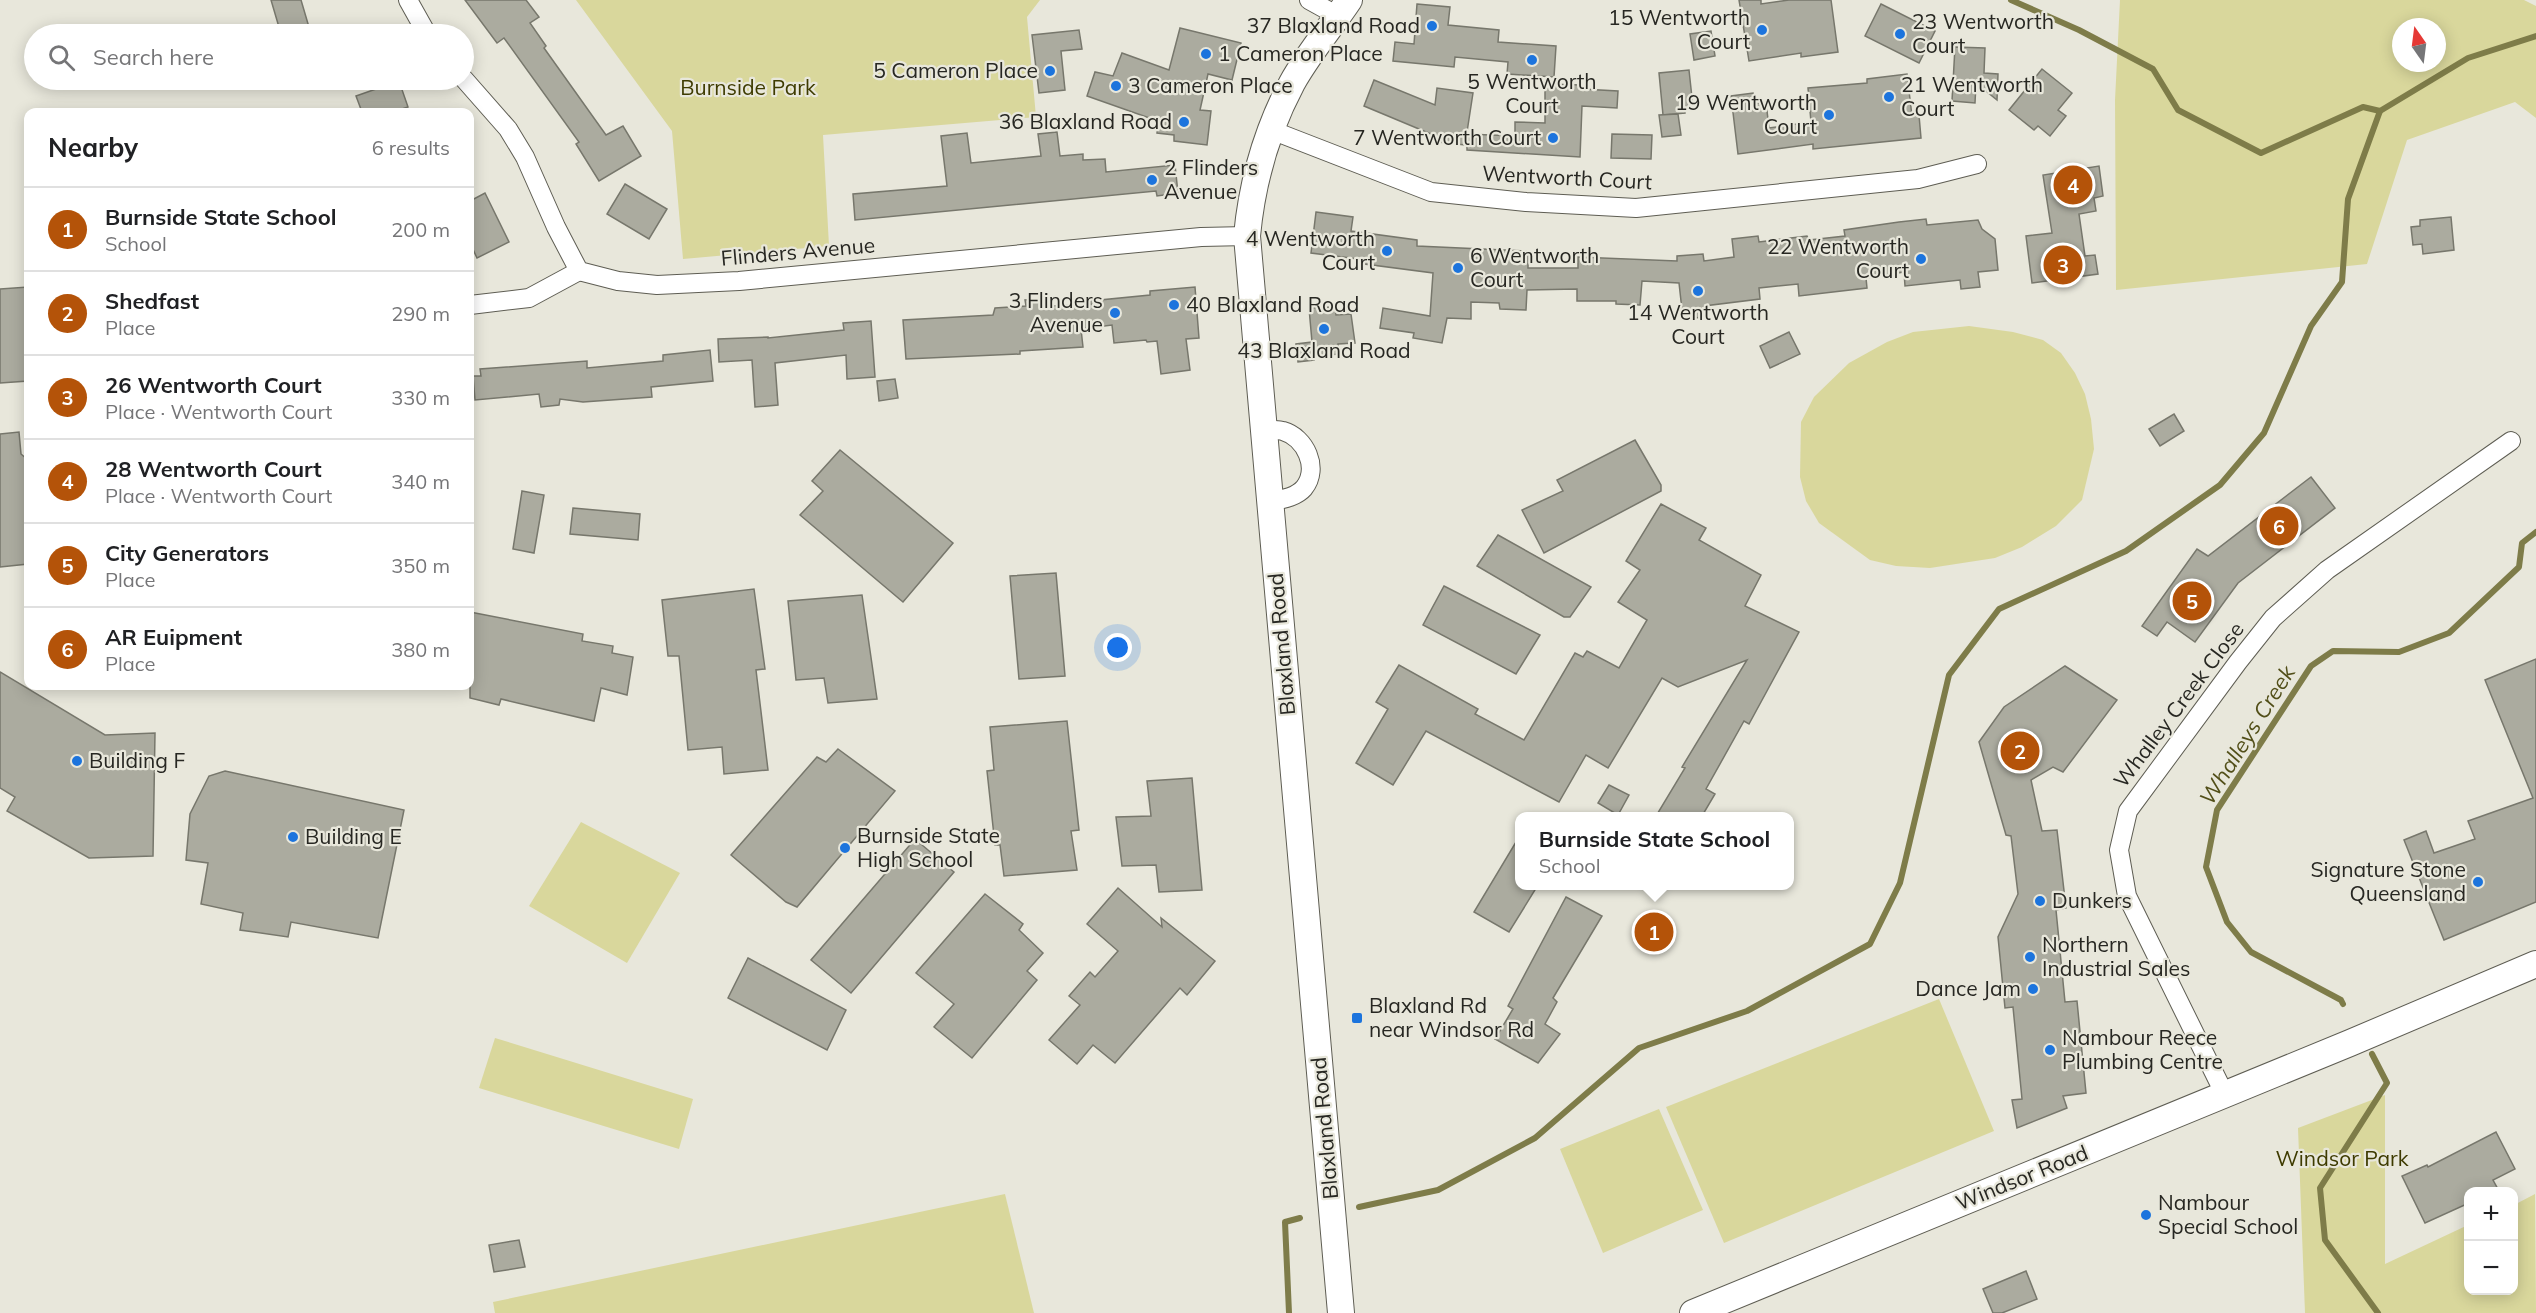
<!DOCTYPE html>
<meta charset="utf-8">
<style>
:root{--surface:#fff;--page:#f6f6f6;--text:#202124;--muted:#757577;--line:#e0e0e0;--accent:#b45309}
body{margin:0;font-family:Mulish,sans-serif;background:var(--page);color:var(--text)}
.controls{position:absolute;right:18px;bottom:18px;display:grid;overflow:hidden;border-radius:12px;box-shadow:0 3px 15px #0003}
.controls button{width:54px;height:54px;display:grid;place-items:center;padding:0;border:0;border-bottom:2px solid var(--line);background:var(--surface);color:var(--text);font:30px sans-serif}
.compass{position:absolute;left:2392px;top:18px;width:54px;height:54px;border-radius:50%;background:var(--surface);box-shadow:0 3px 15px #0003;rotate:346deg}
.you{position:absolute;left:1118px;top:648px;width:21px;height:21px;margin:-15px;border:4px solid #fff;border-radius:50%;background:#1a73e8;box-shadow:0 0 0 9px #1a73e833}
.badge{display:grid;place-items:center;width:39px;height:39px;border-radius:50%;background:var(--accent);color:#fff;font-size:20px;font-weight:700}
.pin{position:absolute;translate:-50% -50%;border:3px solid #fff;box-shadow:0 2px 6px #0006}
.popup{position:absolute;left:1515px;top:812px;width:279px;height:78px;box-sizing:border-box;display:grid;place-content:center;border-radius:12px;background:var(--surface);filter:drop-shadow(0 2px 4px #0005);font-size:20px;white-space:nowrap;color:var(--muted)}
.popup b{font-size:22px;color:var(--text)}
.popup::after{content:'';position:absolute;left:50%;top:100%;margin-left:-12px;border:12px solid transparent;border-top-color:var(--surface)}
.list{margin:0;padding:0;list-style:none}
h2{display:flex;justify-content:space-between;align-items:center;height:78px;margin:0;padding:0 24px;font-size:26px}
h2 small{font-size:20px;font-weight:400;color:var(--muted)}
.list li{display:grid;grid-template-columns:39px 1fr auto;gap:18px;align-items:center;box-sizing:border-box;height:84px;padding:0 24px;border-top:2px solid var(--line)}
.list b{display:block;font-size:22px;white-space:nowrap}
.list p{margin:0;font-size:20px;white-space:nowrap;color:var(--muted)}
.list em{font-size:20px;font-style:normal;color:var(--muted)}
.icon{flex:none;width:33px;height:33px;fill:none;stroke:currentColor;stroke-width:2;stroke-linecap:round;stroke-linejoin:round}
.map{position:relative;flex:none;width:2536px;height:1313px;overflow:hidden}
.search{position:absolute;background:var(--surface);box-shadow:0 3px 15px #0003;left:24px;top:24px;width:450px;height:66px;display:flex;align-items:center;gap:15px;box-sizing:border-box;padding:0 21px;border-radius:33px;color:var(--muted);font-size:22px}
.panel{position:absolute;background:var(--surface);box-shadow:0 3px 15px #0003;left:24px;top:108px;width:450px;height:582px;border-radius:12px}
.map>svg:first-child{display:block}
.green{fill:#d9d79c;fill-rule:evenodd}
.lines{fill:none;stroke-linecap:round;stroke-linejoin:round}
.stream{stroke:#7e7c49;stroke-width:6}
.building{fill:#abab9f;stroke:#77776c;stroke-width:1.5}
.street-casing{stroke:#5e5d53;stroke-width:20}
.secondary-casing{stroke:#5e5d53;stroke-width:28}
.street{stroke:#fff;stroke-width:18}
.secondary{stroke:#fff;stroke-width:26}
.poi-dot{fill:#1c74dd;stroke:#e8e7db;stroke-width:2}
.labels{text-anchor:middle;stroke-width:4.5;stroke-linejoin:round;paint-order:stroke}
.poi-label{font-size:21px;fill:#272722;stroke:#e8e7db;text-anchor:start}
.park-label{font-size:21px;fill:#3e3b00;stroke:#e8e7db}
.street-label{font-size:21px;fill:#272722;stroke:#e8e7db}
.water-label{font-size:22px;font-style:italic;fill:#524f19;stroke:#e8e7db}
</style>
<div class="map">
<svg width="2536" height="1313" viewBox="0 0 2536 1313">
<rect width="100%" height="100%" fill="#e8e7db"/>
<!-- green -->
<g class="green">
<path d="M576,0H1040L1027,17L1036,117L823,135L829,246L683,259L672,131Z"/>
<path d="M2120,0H2524L2536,6V118L2515,102L2407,140L2367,264L2116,290L2115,100ZM2401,27H2437V63H2401Z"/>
<path d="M1969,326L2013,332L2043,340L2061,353L2075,373L2085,394L2091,419L2094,449L2082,500L2056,526L2022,547L1995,558L1930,568L1896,566L1870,560L1819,523L1806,501L1800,477L1801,422L1814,397L1849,363L1887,342L1913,332Z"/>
<path d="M581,822L680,873L627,963L529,906Z"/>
<path d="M1939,999L1994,1131L1724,1243L1666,1107Z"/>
<path d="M495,1038L693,1099L679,1149L479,1088Z"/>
<path d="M2385,1095V1264L2468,1225V1290H2514V1205L2535,1194L2536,1313H2305L2298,1128Z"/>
<path d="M1659,1109L1703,1210L1603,1253L1560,1149Z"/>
<path d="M1005,1194L1034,1313H495L493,1302Z"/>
</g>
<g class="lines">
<!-- stream -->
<g class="stream">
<path d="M2011,0L2079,30L2153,69L2178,110L2261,153L2363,107L2380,111"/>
<path d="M2343,1004L2341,1000L2251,952L2227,922L2206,867L2217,810L2311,666L2333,651L2399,652L2449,633L2519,567L2522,543L2536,532"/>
<path d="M2372,1054L2387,1083L2320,1188L2325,1240L2378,1313"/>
<path d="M1359,1207L1438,1190L1535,1138L1639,1048L1747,1011L1870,944L1900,883L1949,675L1999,609L2126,551L2220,485L2264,433L2311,326L2342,282L2348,199L2380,111L2468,58L2536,36"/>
<path d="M1289,1313L1285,1222L1300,1218"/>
</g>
</g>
<!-- building -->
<g class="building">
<path d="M271,0H301L311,34H281Z"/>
<path d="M465,0H526L539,17L530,23L546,46L544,48L606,135L623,126L641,156L599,181L576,144L579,142L504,38L497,43Z"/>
<path d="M1739,0H1761V4L1789,0H1831L1838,52L1801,57V53L1749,61Z"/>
<path d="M1417,4L1450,7L1448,25L1499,30L1498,42L1556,46L1554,77L1507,74L1508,62L1455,57L1454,67L1393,61L1395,42L1414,44Z"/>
<path d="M1881,4L1935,31L1919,63L1865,36Z"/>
<path d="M1180,28L1241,43L1232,80L1208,74L1200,110L1211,111L1207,145L1174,141V135L1157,133L1158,121L1087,96L1095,72L1113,76L1122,53L1169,70Z"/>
<path d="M1079,30L1082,49L1061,51L1065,90L1039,93L1032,35Z"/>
<path d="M1711,31L1715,56L1694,60L1690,34Z"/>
<path d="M1955,47L1985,48L1984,73L1998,74L1997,100L1976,83L1975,103L1952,101Z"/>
<path d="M2042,69L2072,93L2058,110L2066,116L2050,136L2038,126L2034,130L2009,110Z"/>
<path d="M1689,70L1693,107L1685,108V113L1663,115L1659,73Z"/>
<path d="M1907,74L1912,116L1919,115L1921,138L1813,149V144L1738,154L1731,96L1753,93L1754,104L1766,102L1769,128L1811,122L1808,88L1867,83V79Z"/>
<path d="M1374,80L1435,105L1437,88L1473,93L1465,145L1430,141L1431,134L1364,106Z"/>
<path d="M399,81L408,107L393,112H362L356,96Z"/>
<path d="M1545,84L1582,85V89L1618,91L1617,108L1582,106L1580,157L1467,150V134L1515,136V122L1545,123Z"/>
<path d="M1678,114L1681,135L1662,137L1659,115Z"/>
<path d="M1057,132L1060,156L1083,154V160L1105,159L1106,172L1175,165L1178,193L1157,196L1156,191L855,220L853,194L947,186L941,136L967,133L971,163L1041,156L1038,134Z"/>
<path d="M1612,134L1652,135L1651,159L1611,158Z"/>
<path d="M2099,166L2103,196L2094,198L2096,211L2079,214L2085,256L2095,255L2098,274L2032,283L2026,236L2052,233L2043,175Z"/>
<path d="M625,184L667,209L649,239L607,214Z"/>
<path d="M485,193L509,242L477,258L470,243V201Z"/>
<path d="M1316,212L1353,217L1351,231L1417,240V246L1528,251V268H1578V257L1677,261V256L1703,254L1704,261L1734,257L1732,239L1758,236L1759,242L1807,236L1809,240L1845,236L1844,230L1899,222L1926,219L1927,225L1978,220L1982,229L1995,239L1998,270L1978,272L1980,287L1961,289L1960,280L1905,286L1904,272L1866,278L1867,288L1799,296L1798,284L1759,288L1760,299L1704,306L1705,317L1683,319L1679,283L1642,281L1640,305L1616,304V301H1577V289L1527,290L1526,310L1500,309L1499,303L1471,302V319L1447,318L1442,343L1413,338L1414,333L1380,328L1383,308L1430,316L1433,273L1357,263L1358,259L1311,253Z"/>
<path d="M2451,217L2454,250L2423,254L2422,244L2413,245L2411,227L2420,226V220Z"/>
<path d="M28,287V381L0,383V289Z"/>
<path d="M1195,287L1199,338L1186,339L1190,370L1161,374L1157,341L1147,342L1146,340L1114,343L1112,325L1081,329L1083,347L1020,351V354L906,359L903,320L993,315L995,308L1026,306L1025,300L1052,298V306L1091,304L1090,301L1150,295V291Z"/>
<path d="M1335,307L1336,315L1351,314L1355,343L1338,344L1339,354L1313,356L1314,360L1298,362L1296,344L1312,342L1309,308Z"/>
<path d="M871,321L875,377L847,379L846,355L775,363L778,405L755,407L752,360L719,362L718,339L768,337V338L844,330L843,323Z"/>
<path d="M1789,332L1800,354L1770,368L1760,346Z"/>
<path d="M710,350L713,381L651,387L652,397L583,402L560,399L559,405L541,407L539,394L475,400L473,376H481L480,369L587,361V368L663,361V355Z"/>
<path d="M895,379L898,398L879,401L877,381Z"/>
<path d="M2174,414L2184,431L2160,446L2149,429Z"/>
<path d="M19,432L21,454L28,460V564L0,567V434Z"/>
<path d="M1635,440L1661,485V491L1544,553L1522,510L1563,491L1557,480Z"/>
<path d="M840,450L953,543L903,602L800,515L823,491L812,481Z"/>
<path d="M2311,477L2335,508L2238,583L2195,642L2167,622L2157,636L2142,626L2197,549L2208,556Z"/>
<path d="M522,491L544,495L534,553L513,549Z"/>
<path d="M1661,504L1706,528L1699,540L1761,575L1745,606L1799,632L1749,724L1744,721L1706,789L1715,794L1702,816H1656L1685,768L1682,767L1747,660L1678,687L1662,678L1608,768L1586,755L1559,802L1426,731L1393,785L1356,763L1388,709L1376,702L1399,665L1478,709L1475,714L1524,740L1575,653L1583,657L1587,651L1619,668L1647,620L1618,602L1640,570L1626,561Z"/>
<path d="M573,508L640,514L638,540L570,534Z"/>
<path d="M1498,535L1591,587L1570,617H1564L1477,566Z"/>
<path d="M1056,573L1065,676L1019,679L1010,576Z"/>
<path d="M1444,586L1540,635L1516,674L1423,625Z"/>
<path d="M754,589L765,669L756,670L768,770L724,774L722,747L688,750L679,656H668L662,600Z"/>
<path d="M862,595L877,699L828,703L824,678L796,680L788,601Z"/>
<path d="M470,612L583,634L582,641L613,646L612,653L633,657L627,695L601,688L594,721L501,699L499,705L470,698Z"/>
<path d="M2536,659V902L2444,940L2404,840L2426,831L2434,853L2475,839L2468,821L2533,798L2485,680Z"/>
<path d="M2065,666L2117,700L2063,772L2053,767L2031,780L2042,831L2057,830L2066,908L2056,910L2065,1002L2077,1001L2086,1093L2063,1096L2067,1108L2017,1128L2012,1100L2022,1099L2013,1007L2005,1008L1998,937L2018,894L2011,836L2006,835L1979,742L2004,707Z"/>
<path d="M0,672L105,735L155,733L153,856L89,858L7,811L15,797L0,788Z"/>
<path d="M1067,721L1079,830L1071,831L1077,870L1004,876L1000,845H995L987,771L994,770L990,727Z"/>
<path d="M838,749L895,791L797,907L786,902L731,855L817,757L826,762Z"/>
<path d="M225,771L404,810L378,938L291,922L288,937L240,930L243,913L201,904L208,863L186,860L190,814L209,776Z"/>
<path d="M1192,778L1202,890L1159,892L1156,865L1122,866L1116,817L1151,816L1147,781Z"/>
<path d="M1609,785L1629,795L1618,815L1598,803Z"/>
<path d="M1519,837V885H1538L1509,932L1474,912Z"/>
<path d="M915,839L954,872L851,993L811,960Z"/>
<path d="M1118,888L1162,927L1161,918L1215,961L1187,995L1180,988L1115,1063L1093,1045L1077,1064L1049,1040L1080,1005L1069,996L1090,972L1095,977L1118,951L1087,924Z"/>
<path d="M985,894L1023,924L1019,930L1043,953L1027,971L1037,980L972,1058L934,1027L954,1004L916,973Z"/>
<path d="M1566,897L1602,916L1553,998L1557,1002L1545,1024L1560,1034L1538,1063L1495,1039L1513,1009L1508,1006Z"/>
<path d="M748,958L846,1010L827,1050L728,998Z"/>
<path d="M2496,1132L2515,1169L2493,1180L2499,1191H2469V1203L2425,1223L2402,1176L2427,1165L2428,1167Z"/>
<path d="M519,1240L525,1267L494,1272L489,1245Z"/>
<path d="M2026,1271L2037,1299L2002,1313H1993L1983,1289Z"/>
</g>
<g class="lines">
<!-- street casing -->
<g class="street-casing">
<g id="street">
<path d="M408,0L427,34"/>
<path d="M1309,0L1338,16"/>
<path d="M464,79L508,129L525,157L556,227L579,271L618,281L657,285L739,281L1201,237L1247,236"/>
<path d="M1271,130L1431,192L1526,202L1636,208L1918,179L1977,164"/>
<path d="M470,305L529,298L579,271"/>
<path d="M1264,431C1270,430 1277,429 1283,431C1305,437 1320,468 1304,488C1296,497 1281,500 1270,501"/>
<path d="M2225,1095L2127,896L2119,850L2128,811L2238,662L2273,618L2327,570L2511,441"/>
</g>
</g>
<!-- secondary casing -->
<g class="secondary-casing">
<g id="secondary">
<path d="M1341,1313L1247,236C1252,182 1266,132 1292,83C1308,54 1331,27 1349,0"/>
<path d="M1693,1313L2350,1043L2536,964"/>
</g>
</g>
<!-- street -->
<use href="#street" class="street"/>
<!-- secondary -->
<use href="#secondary" class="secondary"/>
</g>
<!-- markers -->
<g class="poi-dot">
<circle cx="1432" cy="26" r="6"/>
<circle cx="1762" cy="30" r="6"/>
<circle cx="1900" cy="34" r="6"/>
<circle cx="1206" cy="54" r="6"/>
<circle cx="1532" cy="60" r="6"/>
<circle cx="1050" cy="71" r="6"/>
<circle cx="1116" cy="86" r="6"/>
<circle cx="1889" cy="97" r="6"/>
<circle cx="1829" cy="115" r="6"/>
<circle cx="1184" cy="122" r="6"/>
<circle cx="1553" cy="138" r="6"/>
<circle cx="1152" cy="180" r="6"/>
<circle cx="1387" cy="251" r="6"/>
<circle cx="1921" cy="259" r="6"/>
<circle cx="1458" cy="268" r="6"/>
<circle cx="1698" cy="291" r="6"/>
<circle cx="1174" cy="305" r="6"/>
<circle cx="1115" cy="313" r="6"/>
<circle cx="1324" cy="329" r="6"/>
<circle cx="77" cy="761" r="6"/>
<circle cx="293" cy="837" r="6"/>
<circle cx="845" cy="848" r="6"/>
<circle cx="2478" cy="882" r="6"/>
<circle cx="2040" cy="901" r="6"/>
<circle cx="2030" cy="957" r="6"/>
<circle cx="2033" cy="989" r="6"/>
<rect x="1351" y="1012" width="12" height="12" rx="3"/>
<circle cx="2050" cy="1050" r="6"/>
<circle cx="2146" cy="1215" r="6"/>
</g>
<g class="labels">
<!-- poi labels -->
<g class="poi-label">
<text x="1750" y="25" text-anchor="end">15 Wentworth<tspan x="1750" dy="24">Court</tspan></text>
<text x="1912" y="29">23 Wentworth<tspan x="1912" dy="24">Court</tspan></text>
<text x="1420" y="33" text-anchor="end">37 Blaxland Road</text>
<text x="1218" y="61">1 Cameron Place</text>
<text x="1038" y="78" text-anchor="end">5 Cameron Place</text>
<text x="1532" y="89" text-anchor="middle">5 Wentworth<tspan x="1532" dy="24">Court</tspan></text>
<text x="1901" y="92">21 Wentworth<tspan x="1901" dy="24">Court</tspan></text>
<text x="1128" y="93">3 Cameron Place</text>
<text x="1817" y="110" text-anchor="end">19 Wentworth<tspan x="1817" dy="24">Court</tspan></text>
<text x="1172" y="129" text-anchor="end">36 Blaxland Road</text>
<text x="1541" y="145" text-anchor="end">7 Wentworth Court</text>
<text x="1164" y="175">2 Flinders<tspan x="1164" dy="24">Avenue</tspan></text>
<text x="1375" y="246" text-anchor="end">4 Wentworth<tspan x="1375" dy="24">Court</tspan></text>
<text x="1909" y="254" text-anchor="end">22 Wentworth<tspan x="1909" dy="24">Court</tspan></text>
<text x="1470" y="263">6 Wentworth<tspan x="1470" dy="24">Court</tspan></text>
<text x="1103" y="308" text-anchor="end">3 Flinders<tspan x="1103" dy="24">Avenue</tspan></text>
<text x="1186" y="312">40 Blaxland Road</text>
<text x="1698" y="320" text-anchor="middle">14 Wentworth<tspan x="1698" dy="24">Court</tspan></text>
<text x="1324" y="358" text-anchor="middle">43 Blaxland Road</text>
<text x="89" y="768">Building F</text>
<text x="857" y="843">Burnside State<tspan x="857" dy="24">High School</tspan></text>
<text x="305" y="844">Building E</text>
<text x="2466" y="877" text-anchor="end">Signature Stone<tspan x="2466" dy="24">Queensland</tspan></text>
<text x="2052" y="908">Dunkers</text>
<text x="2042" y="952">Northern<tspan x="2042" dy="24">Industrial Sales</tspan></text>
<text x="2021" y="996" text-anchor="end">Dance Jam</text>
<text x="1369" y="1013">Blaxland Rd<tspan x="1369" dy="24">near Windsor Rd</tspan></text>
<text x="2062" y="1045">Nambour Reece<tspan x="2062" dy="24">Plumbing Centre</tspan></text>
<text x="2158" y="1210">Nambour<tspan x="2158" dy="24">Special School</tspan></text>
</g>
<!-- park labels -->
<g class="park-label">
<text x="748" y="95">Burnside Park</text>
<text x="2342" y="1166">Windsor Park</text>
</g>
<!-- street labels -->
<g class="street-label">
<text transform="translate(1567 178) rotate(3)" y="7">Wentworth Court</text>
<text transform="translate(798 252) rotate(-5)" y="7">Flinders Avenue</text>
<text transform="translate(1282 644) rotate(-95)" y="7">Blaxland Road</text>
<text transform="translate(2179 705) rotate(-53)" y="7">Whalley Creek Close</text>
<text transform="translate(1325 1128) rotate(-95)" y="7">Blaxland Road</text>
<text transform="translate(2022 1178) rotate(-22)" y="7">Windsor Road</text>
</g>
<!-- water labels -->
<g class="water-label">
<text transform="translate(2247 735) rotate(-58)" y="8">Whalleys Creek</text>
</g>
</g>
</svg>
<div class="controls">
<button>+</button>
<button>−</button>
</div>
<svg class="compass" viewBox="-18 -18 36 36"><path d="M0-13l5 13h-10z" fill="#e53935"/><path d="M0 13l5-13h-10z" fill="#757577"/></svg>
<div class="you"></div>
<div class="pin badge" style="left:1654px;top:932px">1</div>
<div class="popup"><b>Burnside State School</b>School</div>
<div class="pin badge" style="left:2020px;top:751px">2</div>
<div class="pin badge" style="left:2063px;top:265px">3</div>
<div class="pin badge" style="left:2073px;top:185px">4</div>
<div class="pin badge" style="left:2192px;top:601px">5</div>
<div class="pin badge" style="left:2279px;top:526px">6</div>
<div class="search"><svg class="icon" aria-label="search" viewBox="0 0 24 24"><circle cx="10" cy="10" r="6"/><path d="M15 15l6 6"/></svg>Search here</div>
<section class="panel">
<h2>Nearby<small>6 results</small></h2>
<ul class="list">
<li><span class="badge">1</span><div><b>Burnside State School</b><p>School</p></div><em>200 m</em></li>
<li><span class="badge">2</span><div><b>Shedfast</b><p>Place</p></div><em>290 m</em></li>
<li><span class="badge">3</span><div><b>26 Wentworth Court</b><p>Place · Wentworth Court</p></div><em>330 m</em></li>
<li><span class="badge">4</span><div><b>28 Wentworth Court</b><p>Place · Wentworth Court</p></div><em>340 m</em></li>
<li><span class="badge">5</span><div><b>City Generators</b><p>Place</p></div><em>350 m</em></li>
<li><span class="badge">6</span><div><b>AR Euipment</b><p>Place</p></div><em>380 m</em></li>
</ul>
</section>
</div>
